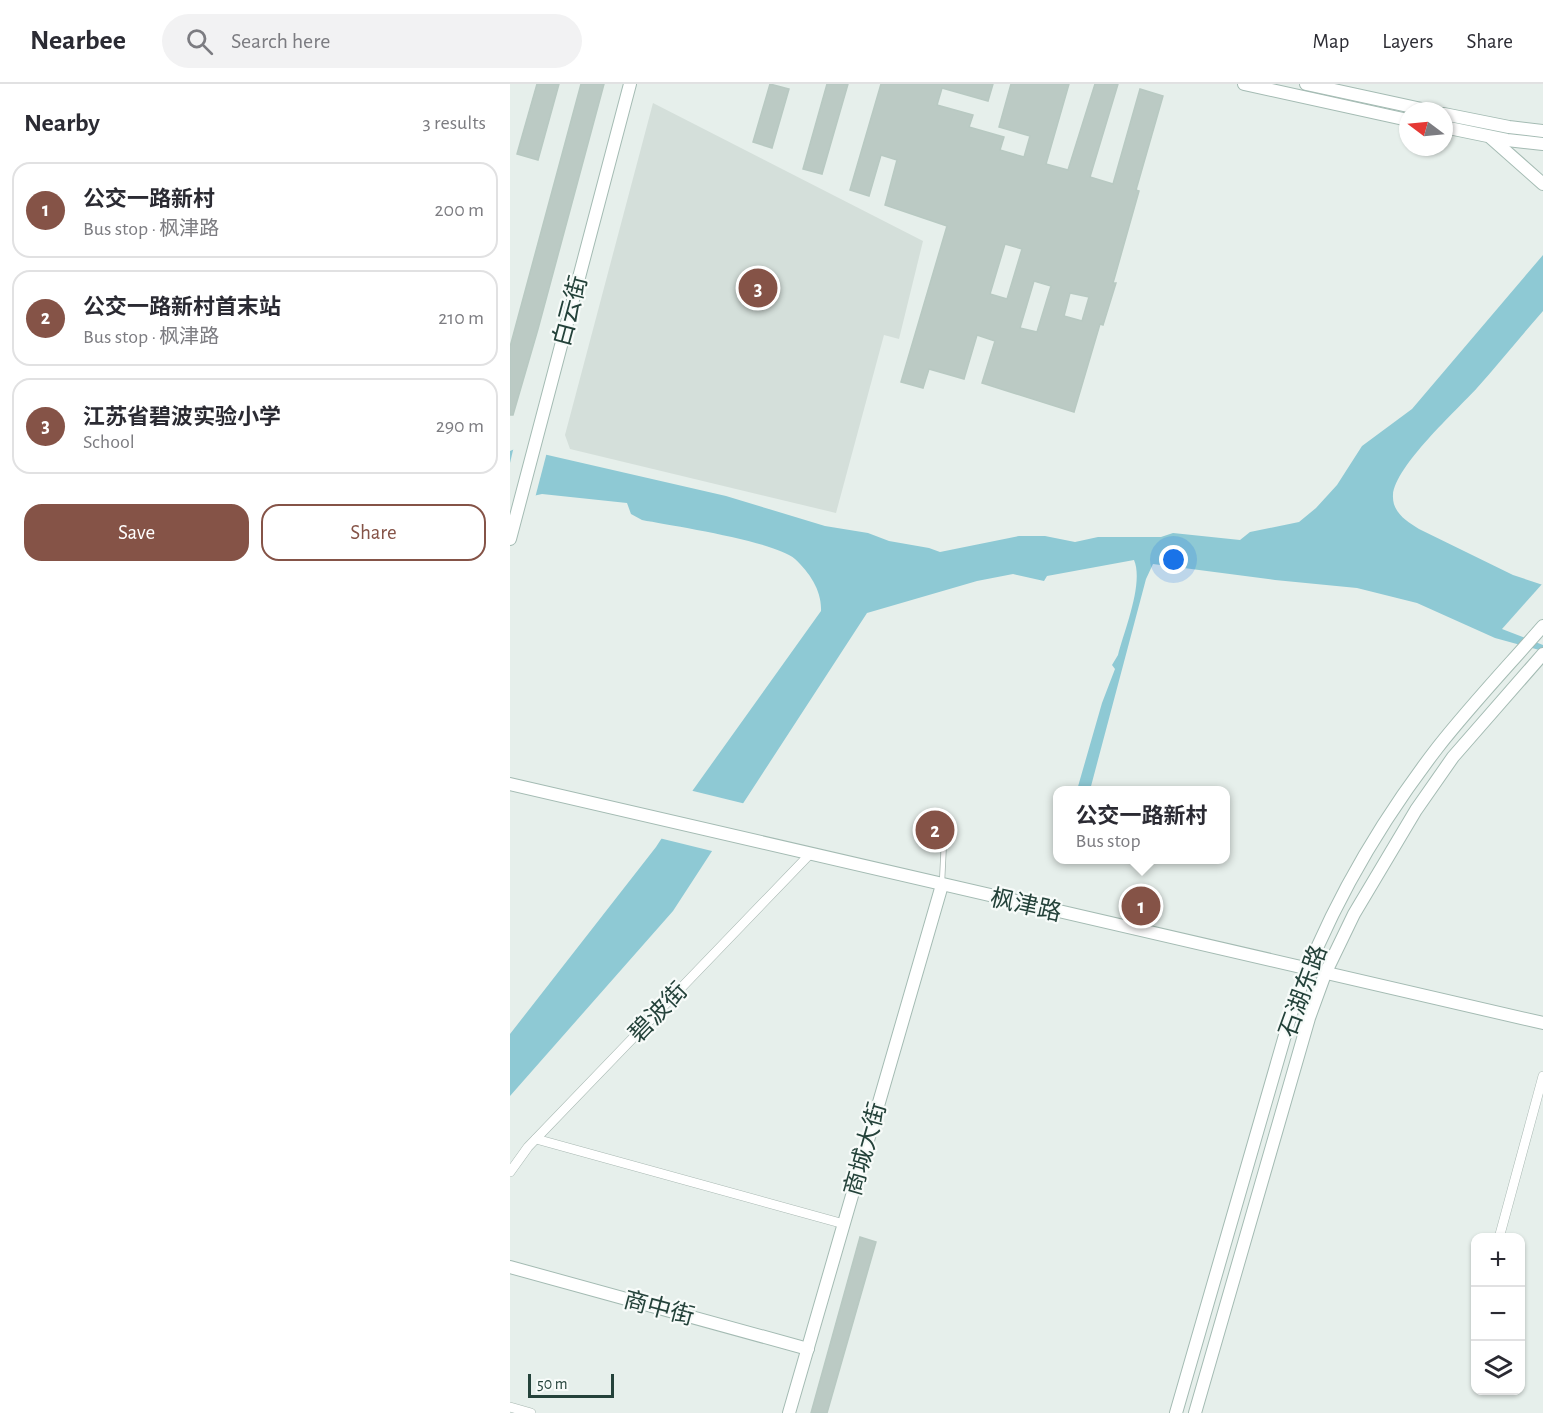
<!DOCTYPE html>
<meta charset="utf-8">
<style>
:root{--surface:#fff;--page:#f2f2f3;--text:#2b2b33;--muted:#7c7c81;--line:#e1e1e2;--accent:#855347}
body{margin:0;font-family:"Alegreya Sans","Noto Sans SC",sans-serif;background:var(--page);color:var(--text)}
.controls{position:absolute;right:18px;bottom:18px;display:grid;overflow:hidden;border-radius:12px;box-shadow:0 2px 4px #0004}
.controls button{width:54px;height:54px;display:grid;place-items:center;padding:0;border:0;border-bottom:2px solid var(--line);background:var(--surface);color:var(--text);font:30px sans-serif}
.compass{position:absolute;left:889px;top:18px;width:54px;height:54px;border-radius:50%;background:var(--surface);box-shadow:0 2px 4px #0004;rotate:286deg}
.scale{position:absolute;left:18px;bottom:15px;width:86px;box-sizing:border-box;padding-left:6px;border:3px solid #24423a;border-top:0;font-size:16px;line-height:21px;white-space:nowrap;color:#24423a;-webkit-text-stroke:4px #f7fbf9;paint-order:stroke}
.you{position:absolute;left:664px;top:476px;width:21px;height:21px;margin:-15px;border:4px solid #fff;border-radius:50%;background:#1a73e8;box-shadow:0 0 0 9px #1a73e833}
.badge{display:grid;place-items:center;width:39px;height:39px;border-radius:50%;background:var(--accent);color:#fff;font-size:20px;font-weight:700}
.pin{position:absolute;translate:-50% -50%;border:3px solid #fff;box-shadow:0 2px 6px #0006}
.popup{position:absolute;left:543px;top:702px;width:177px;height:78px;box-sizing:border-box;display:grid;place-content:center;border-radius:12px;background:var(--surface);filter:drop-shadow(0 2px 4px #0005);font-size:20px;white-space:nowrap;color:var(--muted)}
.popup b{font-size:22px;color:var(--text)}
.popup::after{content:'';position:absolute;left:50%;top:100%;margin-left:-12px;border:12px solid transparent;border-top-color:var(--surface)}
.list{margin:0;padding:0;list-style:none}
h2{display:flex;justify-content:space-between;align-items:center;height:78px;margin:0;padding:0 24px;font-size:26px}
h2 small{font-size:20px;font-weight:400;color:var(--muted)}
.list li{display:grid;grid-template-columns:39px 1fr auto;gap:18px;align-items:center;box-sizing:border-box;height:96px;margin:0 12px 12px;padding:0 12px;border:2px solid var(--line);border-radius:18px}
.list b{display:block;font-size:22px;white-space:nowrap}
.list p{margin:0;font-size:20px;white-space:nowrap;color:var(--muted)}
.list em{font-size:20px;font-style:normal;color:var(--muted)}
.actions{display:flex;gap:12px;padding:18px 24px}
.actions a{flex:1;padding:14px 0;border:2px solid var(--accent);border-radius:18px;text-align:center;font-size:21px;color:var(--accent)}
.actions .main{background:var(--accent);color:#fff}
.icon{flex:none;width:33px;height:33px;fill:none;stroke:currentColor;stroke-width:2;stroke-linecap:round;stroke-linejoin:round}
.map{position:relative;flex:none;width:1033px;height:1329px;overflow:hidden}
header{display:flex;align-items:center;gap:36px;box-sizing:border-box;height:84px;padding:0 30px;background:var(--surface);border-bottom:2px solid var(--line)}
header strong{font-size:28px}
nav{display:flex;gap:33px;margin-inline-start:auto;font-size:21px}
.search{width:420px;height:54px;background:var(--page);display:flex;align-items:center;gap:15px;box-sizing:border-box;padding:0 21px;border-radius:33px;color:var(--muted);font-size:22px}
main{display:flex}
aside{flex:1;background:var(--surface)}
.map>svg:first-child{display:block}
.built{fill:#d4dfda}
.water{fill:#8ec9d4}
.pier{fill:#e6efeb}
.building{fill:#bbcac4;stroke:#b8c9c2;stroke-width:1.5;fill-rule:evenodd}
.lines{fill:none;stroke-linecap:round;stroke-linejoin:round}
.lane-casing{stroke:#a8b8b2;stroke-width:6}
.street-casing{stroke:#a8b8b2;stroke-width:10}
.secondary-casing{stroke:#a4bbb3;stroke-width:14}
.lane{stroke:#fff;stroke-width:4.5}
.street{stroke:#fff;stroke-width:9}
.secondary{stroke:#fff;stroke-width:12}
.labels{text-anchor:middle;stroke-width:4.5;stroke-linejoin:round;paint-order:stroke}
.street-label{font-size:24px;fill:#24423a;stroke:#f7fbf9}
</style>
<header>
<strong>Nearbee</strong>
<div class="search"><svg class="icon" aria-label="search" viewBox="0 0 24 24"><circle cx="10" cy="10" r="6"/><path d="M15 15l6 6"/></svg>Search here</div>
<nav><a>Map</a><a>Layers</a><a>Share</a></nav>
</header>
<main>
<aside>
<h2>Nearby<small>3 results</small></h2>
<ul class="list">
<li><span class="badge">1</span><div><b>公交一路新村</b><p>Bus stop · 枫津路</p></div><em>200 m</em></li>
<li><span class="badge">2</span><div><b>公交一路新村首末站</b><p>Bus stop · 枫津路</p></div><em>210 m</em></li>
<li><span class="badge">3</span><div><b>江苏省碧波实验小学</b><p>School</p></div><em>290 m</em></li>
</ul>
<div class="actions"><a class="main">Save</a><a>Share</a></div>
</aside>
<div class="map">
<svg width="1033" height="1329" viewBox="0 0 1033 1329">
<rect width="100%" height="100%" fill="#e6efeb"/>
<!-- built -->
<path class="built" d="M143,19L413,157L389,255L374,251L326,429L60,365L55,351Z"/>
<!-- water -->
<path class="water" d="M1033,171V227C1011,252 990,278 967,304C947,326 885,382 883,411C882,428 896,437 909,445L1003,491L1033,501V567L985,554L907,519L847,504L765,496L643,480L636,495L580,706H567L592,619L605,585L602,581L608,571C614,547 634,499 624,476L537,492L534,497L503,490L467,497L357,529L163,827L0,1012V950L146,763L183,706L311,527C312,507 300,489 285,475C264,457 163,442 132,436L121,430L117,419L32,410L0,417V367L7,364L216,412L315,442L358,449L379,457L419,464L430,468L509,452H535L565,458L588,453H651L663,449L730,456L740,448L789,438L806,424L827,401L852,362L902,325Z"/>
<!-- pier -->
<g class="pier">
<path d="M8,361L37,368L25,414L0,420V379L4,362Z"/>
<path d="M1033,499V561L992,545Z"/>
<path d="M179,706L236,720L206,768L149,754Z"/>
</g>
<!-- building -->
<g class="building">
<path d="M27,0H49L28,76L7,70Z"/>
<path d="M71,0H94L28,245L3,331H0V263Z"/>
<path d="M260,0L279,5L262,64L243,58Z"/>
<path d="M317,0H338L312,90L293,85Z"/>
<path d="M371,0H483L478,17L432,4L427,21L463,31L459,43L494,53L490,66L514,73L520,52L489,43L501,0H559L536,80L558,86L585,0H608L580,93L603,100L630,5L653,12L626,106L629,107L603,199H606L593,241L590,240L564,328L472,299L485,257L467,251L454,295L419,285L413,304L391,298L437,142L375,121L387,76L371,71L359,112L340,106ZM495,160L512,165L497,215L480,210ZM524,197L541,202L527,248L510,244ZM560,209L579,213L572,237L554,232Z"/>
<path d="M350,1153L366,1158L317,1329H301Z"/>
</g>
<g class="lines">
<!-- lane casing -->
<g class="lane-casing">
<path id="lane" d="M432,798L435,738"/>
</g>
<!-- street casing -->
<g class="street-casing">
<g id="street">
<path d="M26,1055L334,1140"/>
<path d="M0,1088L18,1063L300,770"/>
<path d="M989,1154L1033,992"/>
<path d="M0,1323L21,1329"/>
</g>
</g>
<!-- secondary casing -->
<g class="secondary-casing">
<g id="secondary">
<path d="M734,0L898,36"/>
<path d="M796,0L921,27"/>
<path d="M934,30L999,43L1033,47"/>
<path d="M934,43L997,56L1033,60"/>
<path d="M981,54L1033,100"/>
<path d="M0,455L120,0"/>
<path d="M0,700L1033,939"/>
<path d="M0,1183L298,1265"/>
<path d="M279,1329L432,801"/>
<path d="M666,1329L782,927C815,833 867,742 928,663C961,621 998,582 1033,542"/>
<path d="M685,1329L799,934L815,890L844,830L906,726L943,673L1033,570"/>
</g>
</g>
<!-- lane -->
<use href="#lane" class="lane"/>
<!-- street -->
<use href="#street" class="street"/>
<!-- secondary -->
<use href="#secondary" class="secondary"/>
</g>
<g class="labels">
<!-- street labels -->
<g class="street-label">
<text transform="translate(60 227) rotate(-75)" y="8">白云街</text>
<text transform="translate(516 821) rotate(13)" y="8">枫津路</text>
<text transform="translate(793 907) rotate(-70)" y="8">石湖东路</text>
<text transform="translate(148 928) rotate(-46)" y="8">碧波街</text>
<text transform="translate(355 1065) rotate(-74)" y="8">商城大街</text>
<text transform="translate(149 1224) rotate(15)" y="8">商中街</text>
</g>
</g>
</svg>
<div class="controls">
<button>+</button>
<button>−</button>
<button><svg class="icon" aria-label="layers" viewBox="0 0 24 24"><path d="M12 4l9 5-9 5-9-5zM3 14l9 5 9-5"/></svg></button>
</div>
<svg class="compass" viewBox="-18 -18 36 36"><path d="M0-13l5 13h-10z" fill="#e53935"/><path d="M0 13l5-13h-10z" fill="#7c7c81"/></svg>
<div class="scale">50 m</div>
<div class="you"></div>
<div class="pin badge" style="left:631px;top:822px">1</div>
<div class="popup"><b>公交一路新村</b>Bus stop</div>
<div class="pin badge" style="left:425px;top:746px">2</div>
<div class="pin badge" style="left:248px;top:204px">3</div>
</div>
</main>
